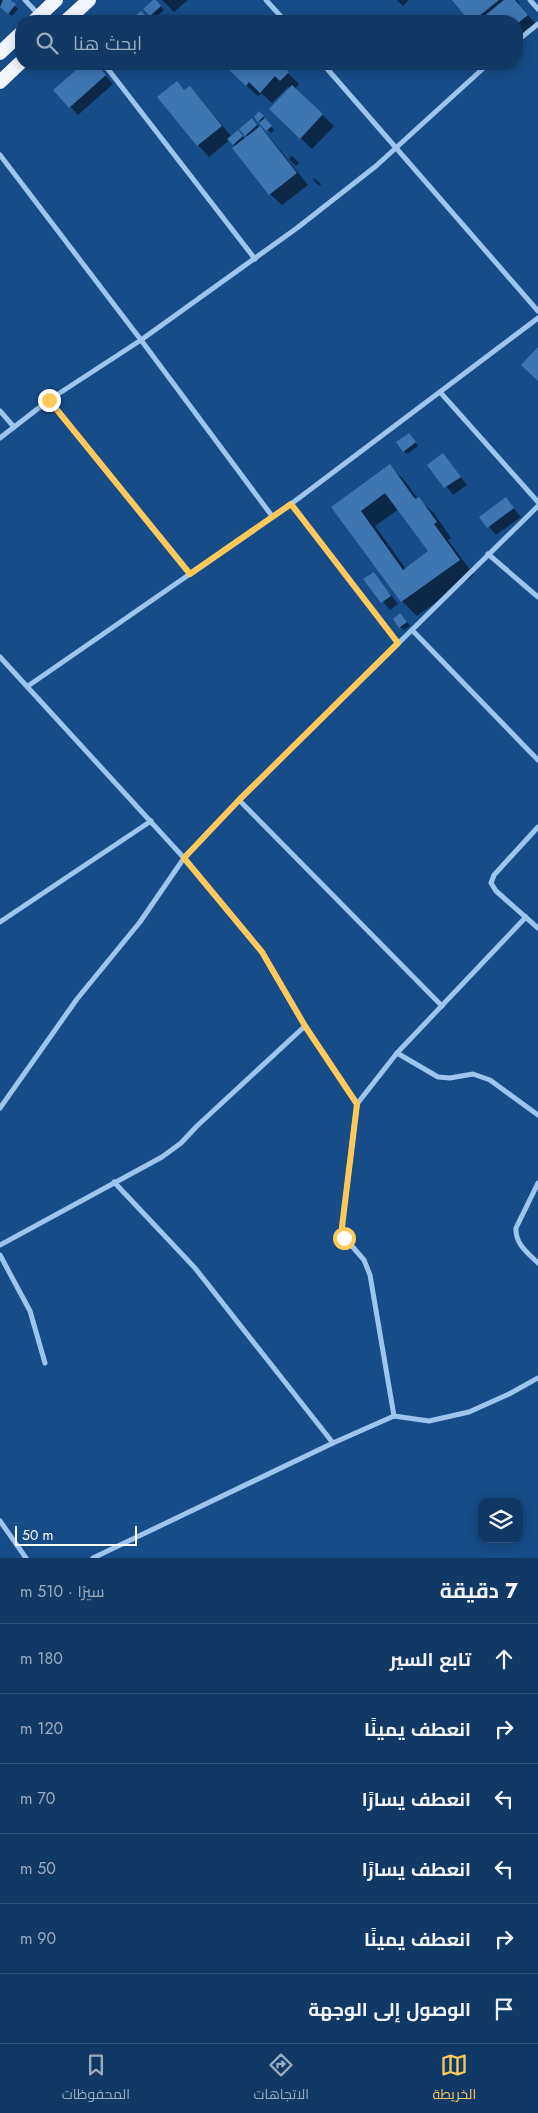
<!DOCTYPE html>
<html lang="ar">
<meta charset="utf-8">
<style>
:root{--surface:#103966;--page:#19406c;--text:#f1f3f6;--muted:#9cacbf;--line:#30537a;--accent:#ffc95a}
body{margin:0;font-family:Jost,Cairo,sans-serif;background:var(--page);color:var(--text);direction:rtl}
.controls{position:absolute;right:15px;bottom:15px;display:grid;overflow:hidden;border-radius:10px;box-shadow:0 2px 12px #0003}
.controls button{width:45px;height:45px;display:grid;place-items:center;padding:0;border:0;border-bottom:1px solid var(--line);background:var(--surface);color:var(--text);font:25px sans-serif}
.scale{position:absolute;left:15px;bottom:12px;width:122px;box-sizing:border-box;padding-left:5px;border:2px solid #fff;border-top:0;font-size:14px;line-height:18px;white-space:nowrap;color:#fff;-webkit-text-stroke:4px #164c88;paint-order:stroke}
.stop{position:absolute;width:15px;height:15px;margin:-11px;border:4px solid #ffc95a;border-radius:50%;background:#fff}
.stop.end{background:#ffc95a;border-color:#fff;box-shadow:0 1px 5px #0008}
.list{margin:0;padding:0;list-style:none}
h2{display:flex;justify-content:space-between;align-items:center;height:65px;margin:0;padding:0 20px;font-size:21px}
h2 small{font-size:16px;font-weight:400;color:var(--muted)}
.list li{display:grid;grid-template-columns:32px 1fr auto;gap:15px;align-items:center;box-sizing:border-box;height:70px;padding:0 20px;border-top:1px solid var(--line)}
.list b{display:block;font-size:19px;white-space:nowrap}
.list em{font-size:16px;font-style:normal;color:var(--muted)}
.icon{flex:none;width:28px;height:28px;fill:none;stroke:currentColor;stroke-width:2;stroke-linecap:round;stroke-linejoin:round}
.map{position:relative;flex:none;width:538px;height:1558px;overflow:hidden;direction:ltr}
.search{position:absolute;background:var(--surface);box-shadow:0 2px 12px #0003;left:15px;right:15px;top:15px;height:55px;display:flex;align-items:center;gap:12px;box-sizing:border-box;padding:0 18px;border-radius:20px;color:var(--muted);font-size:19px}
.sheet{height:485px;background:var(--surface)}
nav{display:flex;justify-content:space-around;align-items:center;box-sizing:border-box;height:70px;border-top:1px solid var(--line);background:var(--surface);font-size:14px;color:var(--muted)}
nav a{display:grid;justify-items:center;gap:2px}
nav .on{color:var(--accent)}
.map>svg:first-child{display:block}
.shadow{fill:#0007;fill-rule:evenodd}
.building{fill:#3e76b2;fill-rule:evenodd}
.lines{fill:none;stroke-linecap:round;stroke-linejoin:round}
.minor{stroke:#9dc5ee;stroke-width:5}
.trunk{stroke:#f2f7ff;stroke-width:14}
.route{stroke:#ffc95a;stroke-width:6}
</style>
<div class="map">
<svg width="538" height="1558" viewBox="0 0 538 1558">
<rect width="100%" height="100%" fill="#164c88"/>
<!-- shadow -->
<g class="shadow">
<path d="M0,0H8L18,9L12,16L0,6Z"/>
<path d="M155,0L164,10L154,19L145,9Z"/>
<path d="M162,0H188L174,12Z"/>
<path d="M397,0H409L403,6Z"/>
<path d="M453,0H517L520,3L519,4L538,27L517,45V21H471Z"/>
<path d="M85,64H95L113,84L78,115L55,90Z"/>
<path d="M231,64H279L299,84L295,89L334,126L312,149L270,109L290,89L288,87L272,103L261,93L258,96L241,81Z"/>
<path d="M177,83L185,91L190,87L232,137L238,132L245,139L248,137L241,129L252,120L271,139L288,160L292,156L299,163L296,166L289,159L288,160L308,185L282,205L270,194L230,140L209,157L198,145Z"/>
<path d="M260,113L274,130L271,133L256,117Z"/>
<path d="M314,178L321,184L320,186L313,180Z"/>
<path d="M412,438L418,446L407,454L404,451Z"/>
<path d="M443,455L467,485L453,495L429,465Z"/>
<path d="M390,466L405,481L418,499L434,513L451,538L448,540L474,575L417,616L402,601L333,507ZM399,509L430,552L406,569L375,526Z"/>
<path d="M506,499L521,517L496,535L481,517Z"/>
<path d="M373,574L398,604L390,610L365,580Z"/>
<path d="M404,618L410,626L404,630L400,627Z"/>
</g>
<!-- building -->
<g class="building">
<path d="M3,0H10L16,4L8,14L0,7Z"/>
<path d="M153,0H156L161,6L150,16L143,9Z"/>
<path d="M452,0H499L473,21H469Z"/>
<path d="M504,0H515L528,15L517,24V21H478Z"/>
<path d="M141,11L151,21H130Z"/>
<path d="M83,64H96L106,75L69,108L53,90Z"/>
<path d="M229,64H280L289,72L280,81L275,76L260,93L249,82L246,86L228,69L231,66Z"/>
<path d="M177,81L184,90L190,86L222,126L197,146L157,97Z"/>
<path d="M292,85L323,114L300,139L269,109Z"/>
<path d="M259,111L264,116L258,122L254,117Z"/>
<path d="M252,118L257,125L245,136L239,129Z"/>
<path d="M265,118L272,126L266,131L259,123Z"/>
<path d="M260,126L297,173L269,195L232,148Z"/>
<path d="M238,130L243,136L233,145L227,139Z"/>
<path d="M538,347V381L521,365Z"/>
<path d="M409,433L416,442L403,452L396,442Z"/>
<path d="M443,453L461,477L444,488L427,465Z"/>
<path d="M390,464L415,499L419,497L437,522L434,524L460,560L401,602L331,507ZM385,493L428,551L403,570L361,511Z"/>
<path d="M506,497L514,508L487,528L479,517Z"/>
<path d="M374,572L391,596L381,603L363,579Z"/>
<path d="M400,613L407,622L399,628L393,619Z"/>
</g>
<g class="lines">
<!-- minor -->
<g class="minor">
<path d="M25,0L39,15"/>
<path d="M266,0L285,21"/>
<path d="M530,0L538,9"/>
<path d="M517,41L538,24"/>
<path d="M104,64L255,259"/>
<path d="M323,64L538,311"/>
<path d="M0,155L141,340L272,516"/>
<path d="M440,392L538,502"/>
<path d="M49,400L190,574"/>
<path d="M0,411L14,427"/>
<path d="M0,438L49,400L141,340L297,228L376,166L488,64"/>
<path d="M291,504L398,643"/>
<path d="M488,554L538,597"/>
<path d="M412,630L538,760"/>
<path d="M0,657L184,858L262,952L305,1026L357,1104"/>
<path d="M28,686L291,504L538,318"/>
<path d="M239,800L442,1006"/>
<path d="M538,827L494,875L491,883L496,891L538,928"/>
<path d="M0,922L151,821"/>
<path d="M397,1053L438,1077L450,1078L473,1074L490,1080L538,1115"/>
<path d="M0,1108L77,999L140,922L184,858L239,800L538,506"/>
<path d="M114,1182L195,1268L333,1443"/>
<path d="M538,1183L516,1228C515,1244 528,1253 538,1263"/>
<path d="M0,1245L162,1157L181,1143L197,1126L305,1026"/>
<path d="M0,1255L30,1311L45,1363"/>
<path d="M394,1416L370,1275L364,1260L345,1238L342,1227L357,1104L397,1053L526,917"/>
<path d="M0,1521L26,1558"/>
<path d="M93,1558L333,1443L394,1416L429,1421L469,1412L509,1394L538,1378"/>
</g>
<!-- trunk -->
<g class="trunk">
<path d="M34,21L56,0"/>
<path d="M66,21L89,0"/>
<path d="M0,53L21,33"/>
<path d="M0,82L21,62"/>
</g>
</g>
<g class="lines">
<!-- route -->
<path class="route" d="M49,400L190,574L291,504L398,643L239,800L184,858L262,952L305,1026L357,1104L342,1227L344,1238"/>
</g>
</svg>
<div class="controls">
<button><svg class="icon" aria-label="layers" viewBox="0 0 24 24"><path d="M12 4l9 5-9 5-9-5zM3 14l9 5 9-5"/></svg></button>
</div>
<div class="scale">50 m</div>
<div class="stop" style="left:344px;top:1238px"></div>
<div class="stop end" style="left:49px;top:400px"></div>
<div class="search"><svg class="icon" aria-label="search" viewBox="0 0 24 24"><circle cx="10" cy="10" r="6"/><path d="M15 15l6 6"/></svg>ابحث هنا</div>
</div>
<section class="sheet">
<h2>7 دقيقة<small>سيرًا · 510 m</small></h2>
<ul class="list">
<li><svg class="icon" aria-label="ahead" viewBox="0 0 24 24"><path d="M12 20V5M6 11l6-6 6 6"/></svg><div><b>تابع السير</b></div><em>180 m</em></li>
<li><svg class="icon" aria-label="right" viewBox="0 0 24 24"><path d="M7 20v-9h11M14 6l5 5-5 5"/></svg><div><b>انعطف يمينًا</b></div><em>120 m</em></li>
<li><svg class="icon" aria-label="left" viewBox="0 0 24 24"><path d="M17 20v-9H6M10 6l-5 5 5 5"/></svg><div><b>انعطف يسارًا</b></div><em>70 m</em></li>
<li><svg class="icon" aria-label="left" viewBox="0 0 24 24"><path d="M17 20v-9H6M10 6l-5 5 5 5"/></svg><div><b>انعطف يسارًا</b></div><em>50 m</em></li>
<li><svg class="icon" aria-label="right" viewBox="0 0 24 24"><path d="M7 20v-9h11M14 6l5 5-5 5"/></svg><div><b>انعطف يمينًا</b></div><em>90 m</em></li>
<li><svg class="icon" aria-label="arrive" viewBox="0 0 24 24"><path d="M6 21V4h12l-3 4 3 4H6"/></svg><div><b>الوصول إلى الوجهة</b></div></li>
</ul>
</section>
<nav>
<a class="on"><svg class="icon" aria-label="map" viewBox="0 0 24 24"><path d="M3 6l6-2 6 2 6-2v14l-6 2-6-2-6 2zM9 4v14M15 6v14"/></svg>الخريطة</a>
<a><svg class="icon" aria-label="directions" viewBox="0 0 24 24"><path d="M12 3l9 9-9 9-9-9zM9 14v-3h6M13 9l2 2-2 2"/></svg>الاتجاهات</a>
<a><svg class="icon" aria-label="saved" viewBox="0 0 24 24"><path d="M7 4h10v16l-5-4-5 4z"/></svg>المحفوظات</a>
</nav>
